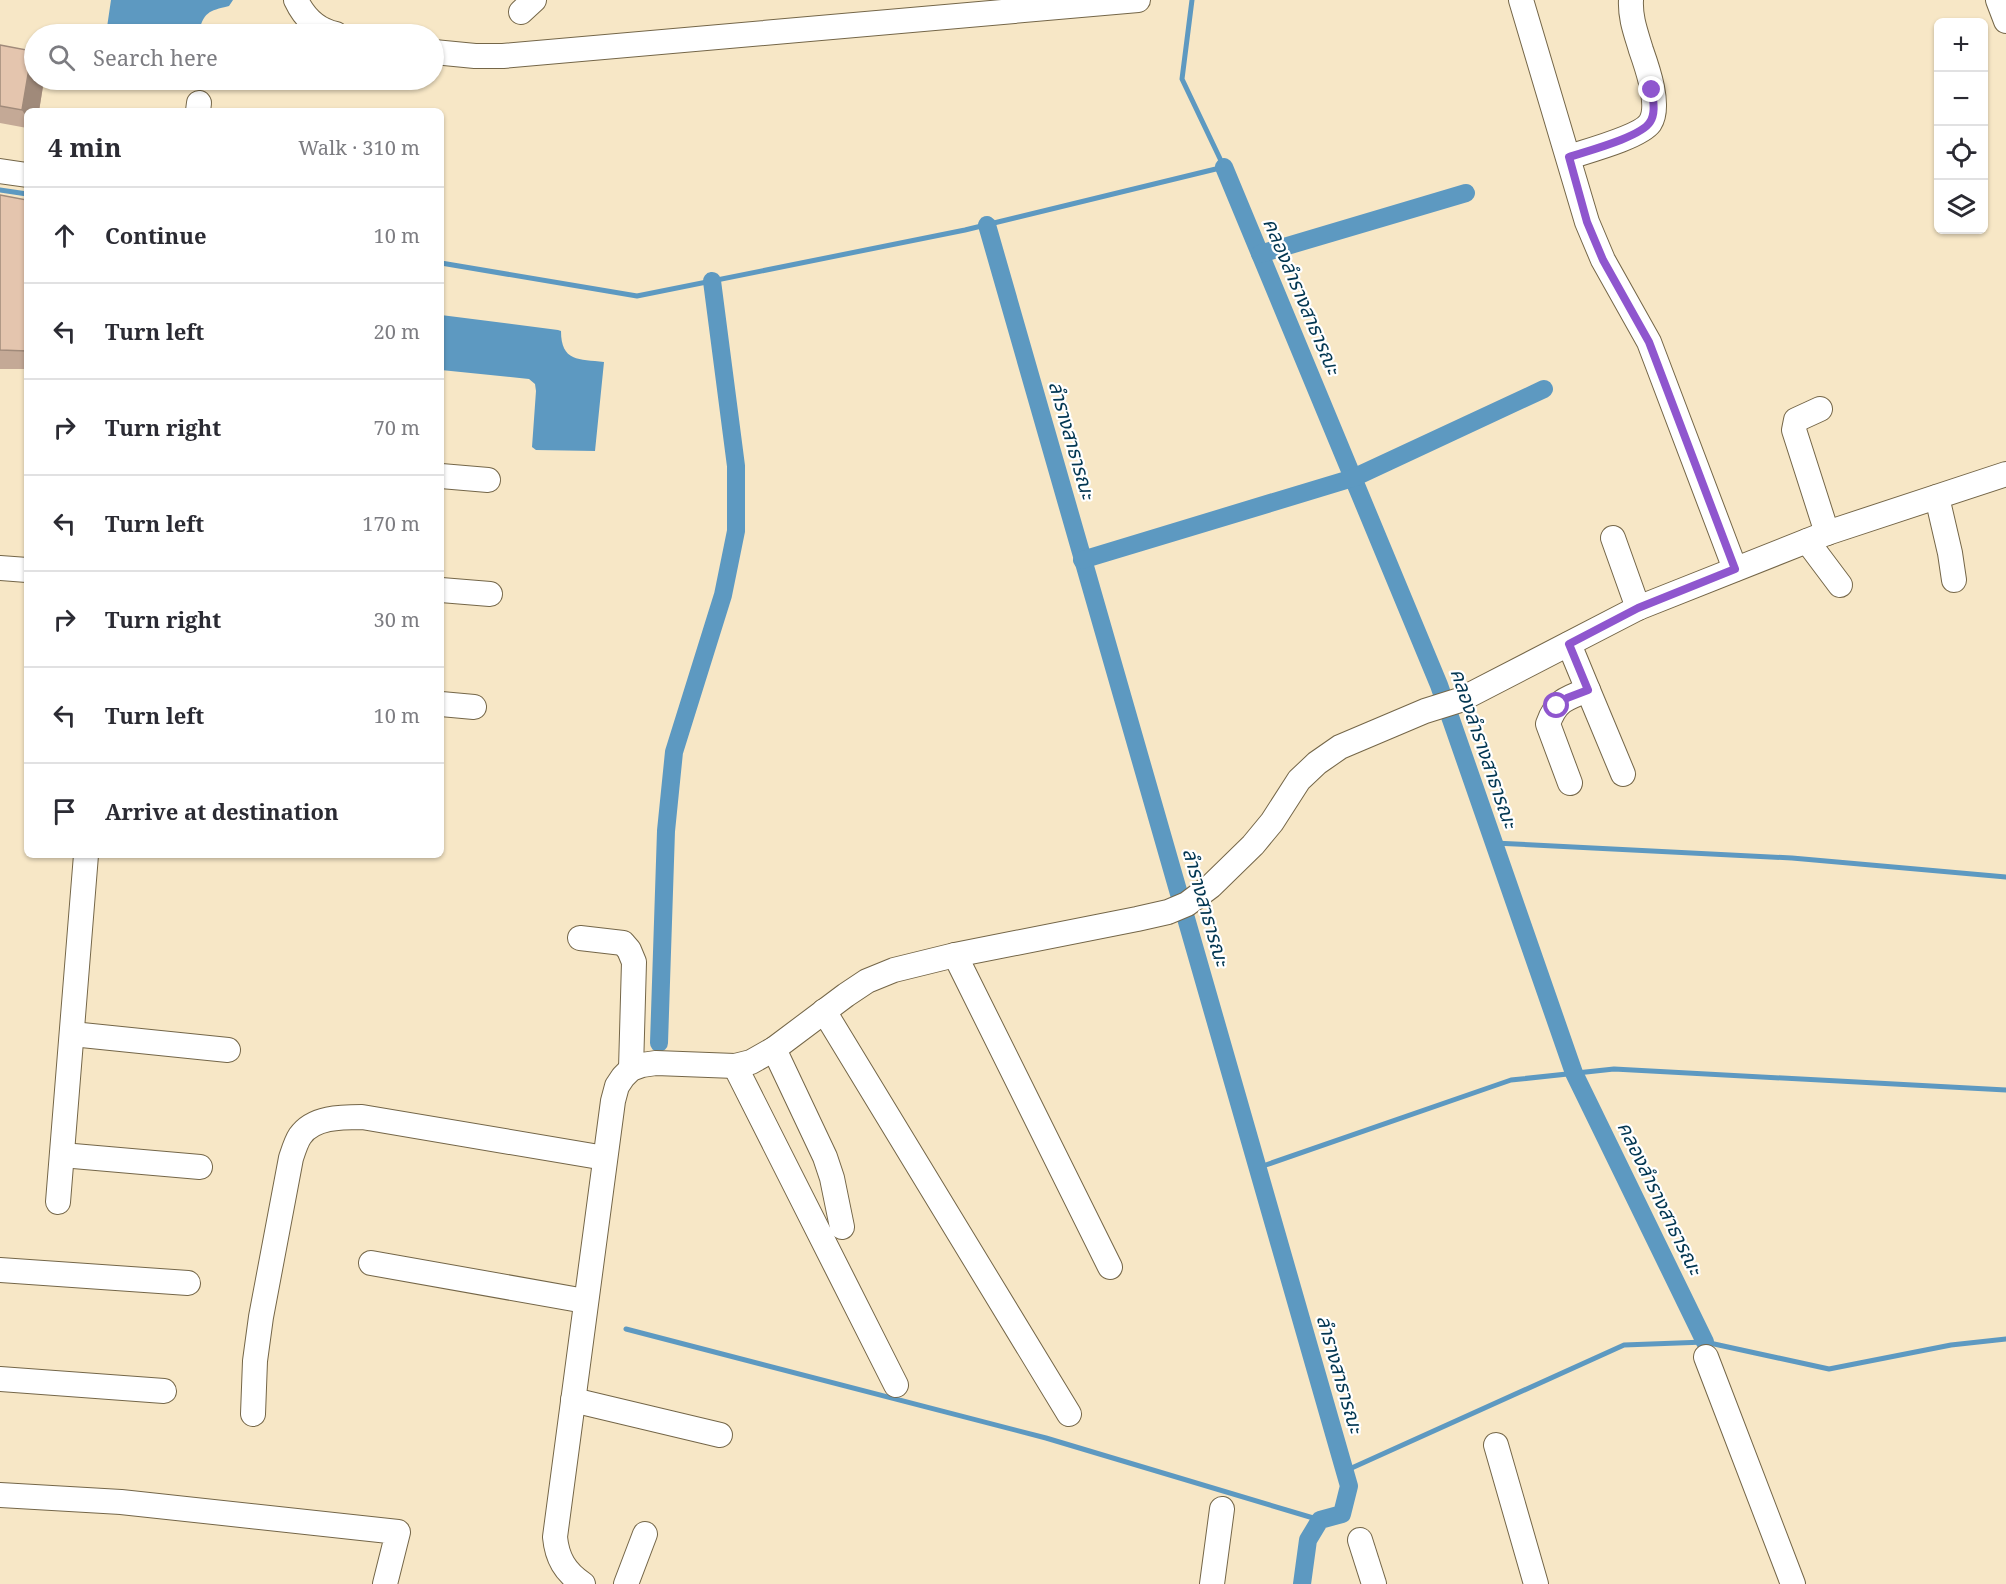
<!DOCTYPE html>
<meta charset="utf-8">
<style>
:root{--surface:#fff;--page:#f2f2f3;--text:#2b2b33;--muted:#7c7c81;--line:#e1e1e2}
body{margin:0;font-family:"Noto Serif","Noto Sans Thai",serif;background:var(--page);color:var(--text)}
.controls{position:absolute;right:18px;top:18px;display:grid;overflow:hidden;border-radius:9px;box-shadow:0 2px 4px #0004}
.controls button{width:54px;height:54px;display:grid;place-items:center;padding:0;border:0;border-bottom:2px solid var(--line);background:var(--surface);color:var(--text);font:30px sans-serif}
.stop{position:absolute;width:18px;height:18px;margin:-14px;border:4px solid #8f56ce;border-radius:50%;background:#fff}
.stop.end{background:#8f56ce;border-color:#fff;box-shadow:0 2px 6px #0008}
.list{margin:0;padding:0;list-style:none}
h2{display:flex;justify-content:space-between;align-items:center;height:78px;margin:0;padding:0 24px;font-size:26px}
h2 small{font-size:20px;font-weight:400;color:var(--muted)}
.list li{display:grid;grid-template-columns:39px 1fr auto;gap:18px;align-items:center;box-sizing:border-box;height:96px;padding:0 24px;border-top:2px solid var(--line)}
.list b{display:block;font-size:22px;white-space:nowrap}
.list em{font-size:20px;font-style:normal;color:var(--muted)}
.icon{flex:none;width:33px;height:33px;fill:none;stroke:currentColor;stroke-width:2;stroke-linecap:round;stroke-linejoin:round}
.map{position:relative;flex:none;width:2006px;height:1584px;overflow:hidden}
.search{position:absolute;background:var(--surface);box-shadow:0 2px 4px #0004;left:24px;top:24px;width:420px;height:66px;display:flex;align-items:center;gap:15px;box-sizing:border-box;padding:0 21px;border-radius:33px;color:var(--muted);font-size:22px}
.panel{position:absolute;background:var(--surface);box-shadow:0 2px 4px #0004;left:24px;top:108px;width:420px;height:750px;border-radius:9px}
.map>svg:first-child{display:block}
.water{fill:#5d99c1}
.lines{fill:none;stroke-linecap:round;stroke-linejoin:round}
.stream{stroke:#5d99c1;stroke-width:5}
.canal{stroke:#5d99c1;stroke-width:18}
.minor-casing{stroke:#746648;stroke-width:26}
.minor{stroke:#fff;stroke-width:24}
.wall{fill:#c4a996}
.shaded-wall{fill:#a08a7a}
.building{fill:#e4c5ae;stroke:#a08a7a;stroke-width:1.5}
.route{stroke:#8f56ce;stroke-width:8}
.labels{text-anchor:middle;stroke-width:4.5;stroke-linejoin:round;paint-order:stroke}
.water-label{font-size:20px;font-style:italic;fill:#023651;stroke:#fff}
</style>
<div class="map">
<svg width="2006" height="1584" viewBox="0 0 2006 1584">
<rect width="100%" height="100%" fill="#f7e7c6"/>
<!-- water -->
<g class="water">
<path d="M111,0H233L229,6C208,11 204,12 198,34H106Z"/>
<path d="M441,315L558,330L561,331C561,362 579,359 604,362L595,451L536,450L532,447L536,391L535,384L529,379L441,370Z"/>
</g>
<g class="lines">
<!-- stream -->
<g class="stream">
<path d="M0,190L27,194"/>
<path d="M441,263L637,296L965,230L1224,167L1182,79L1192,0"/>
<path d="M1494,843L1792,858L2006,877"/>
<path d="M1257,1168L1511,1080L1614,1069L2006,1090"/>
<path d="M626,1329L1046,1438L1320,1520"/>
<path d="M1345,1471L1624,1345L1705,1342L1829,1369L1951,1345L2006,1339"/>
</g>
<!-- canal -->
<g class="canal">
<path d="M1224,167L1439,685L1574,1073L1705,1342"/>
<path d="M987,225L1349,1486L1342,1514L1320,1520L1308,1540L1302,1584"/>
<path d="M1260,254L1466,193"/>
<path d="M1082,560L1353,478L1544,389"/>
<path d="M659,1043L666,831L674,752L723,595L736,531V466L712,281"/>
</g>
<!-- minor casing -->
<g class="minor-casing">
<g id="minor">
<path d="M296,0C304,17 316,30 336,34"/>
<path d="M1521,0L1587,222L1603,260L1649,342L1735,569"/>
<path d="M1998,0L2006,21"/>
<path d="M521,12L534,0"/>
<path d="M434,52L475,56H503L1138,0"/>
<path d="M198,111L199,103"/>
<path d="M1569,157C1587,151 1640,137 1650,123C1661,106 1647,67 1641,50C1636,33 1630,18 1631,0"/>
<path d="M0,171L27,175"/>
<path d="M1820,409L1796,420L1794,430L1827,533"/>
<path d="M441,476L488,480"/>
<path d="M1937,497L1950,553L1954,580"/>
<path d="M1613,538L1638,608"/>
<path d="M1807,541L1840,585"/>
<path d="M0,568L27,570"/>
<path d="M441,590L490,594"/>
<path d="M1569,644L1588,690C1566,698 1556,701 1548,724L1570,783"/>
<path d="M1588,690L1623,774"/>
<path d="M441,704L474,707"/>
<path d="M580,938L623,943L629,950L634,962L631,1069"/>
<path d="M955,955L1110,1267"/>
<path d="M824,1011L1069,1414"/>
<path d="M72,1034L228,1050"/>
<path d="M774,1049L825,1157L832,1178L842,1227"/>
<path d="M735,1066L896,1385"/>
<path d="M62,1155L200,1167"/>
<path d="M58,1202L86,855"/>
<path d="M371,1263L585,1301"/>
<path d="M0,1270L188,1283"/>
<path d="M1706,1357L1793,1584"/>
<path d="M0,1379L164,1391"/>
<path d="M573,1400L720,1435"/>
<path d="M253,1414L255,1361L261,1317L291,1158C293,1152 296,1142 300,1136C313,1117 341,1117 362,1117L605,1158"/>
<path d="M1496,1445L1536,1584"/>
<path d="M0,1495L121,1502L398,1532L385,1584"/>
<path d="M1360,1540L1374,1584"/>
<path d="M583,1584C565,1572 557,1558 555,1537L613,1101L617,1086L623,1077L631,1069L642,1065L656,1063L735,1066L751,1062L774,1049L846,995L867,981L894,970L955,955L1137,919L1168,912L1187,904L1211,886L1253,845L1272,822L1299,780L1317,763L1340,747L1425,711L1460,700L1638,608L1827,533L2006,474"/>
<path d="M626,1584L645,1534"/>
<path d="M1212,1584L1222,1509"/>
</g>
</g>
<!-- minor -->
<use href="#minor" class="minor"/>
</g>
<!-- wall -->
<g class="wall">
<path d="M0,45L32,51L34,54V80H44L39,111H27V128L0,123Z"/>
<path d="M0,195L27,200V369H0Z"/>
</g>
<!-- shaded-wall -->
<path class="shaded-wall" d="M32,51L34,54V80H44L39,111H27V118L22,110Z"/>
<!-- building -->
<g class="building">
<path d="M0,45L32,51L22,110L0,106Z"/>
<path d="M0,195L27,200V351L0,350Z"/>
</g>
<g class="lines">
<!-- route -->
<path class="route" d="M1557,706L1567,698L1588,690L1569,644L1638,608L1735,569L1649,342L1603,260L1587,222L1569,157C1587,151 1641,137 1650,122C1656,113 1653,100 1652,90"/>
</g>
<g class="labels">
<!-- water labels -->
<g class="water-label">
<text transform="translate(1302 296) rotate(67)" y="7">คลองลำรางสาธารณะ</text>
<text transform="translate(1072 440) rotate(74)" y="7">ลำรางสาธารณะ</text>
<text transform="translate(1484 748) rotate(71)" y="7">คลองลำรางสาธารณะ</text>
<text transform="translate(1206 907) rotate(74)" y="7">ลำรางสาธารณะ</text>
<text transform="translate(1660 1198) rotate(64)" y="7">คลองลำรางสาธารณะ</text>
<text transform="translate(1340 1374) rotate(74)" y="7">ลำรางสาธารณะ</text>
</g>
</g>
</svg>
<div class="controls">
<button>+</button>
<button>−</button>
<button><svg class="icon" aria-label="locate" viewBox="0 0 24 24"><circle cx="12" cy="12" r="6"/><path d="M12 2v4M12 18v4M2 12h4M18 12h4"/></svg></button>
<button><svg class="icon" aria-label="layers" viewBox="0 0 24 24"><path d="M12 4l9 5-9 5-9-5zM3 14l9 5 9-5"/></svg></button>
</div>
<div class="stop" style="left:1557px;top:706px"></div>
<div class="stop end" style="left:1652px;top:90px"></div>
<div class="search"><svg class="icon" aria-label="search" viewBox="0 0 24 24"><circle cx="10" cy="10" r="6"/><path d="M15 15l6 6"/></svg>Search here</div>
<section class="panel">
<h2>4 min<small>Walk · 310 m</small></h2>
<ul class="list">
<li><svg class="icon" aria-label="ahead" viewBox="0 0 24 24"><path d="M12 20V5M6 11l6-6 6 6"/></svg><div><b>Continue</b></div><em>10 m</em></li>
<li><svg class="icon" aria-label="left" viewBox="0 0 24 24"><path d="M17 20v-9H6M10 6l-5 5 5 5"/></svg><div><b>Turn left</b></div><em>20 m</em></li>
<li><svg class="icon" aria-label="right" viewBox="0 0 24 24"><path d="M7 20v-9h11M14 6l5 5-5 5"/></svg><div><b>Turn right</b></div><em>70 m</em></li>
<li><svg class="icon" aria-label="left" viewBox="0 0 24 24"><path d="M17 20v-9H6M10 6l-5 5 5 5"/></svg><div><b>Turn left</b></div><em>170 m</em></li>
<li><svg class="icon" aria-label="right" viewBox="0 0 24 24"><path d="M7 20v-9h11M14 6l5 5-5 5"/></svg><div><b>Turn right</b></div><em>30 m</em></li>
<li><svg class="icon" aria-label="left" viewBox="0 0 24 24"><path d="M17 20v-9H6M10 6l-5 5 5 5"/></svg><div><b>Turn left</b></div><em>10 m</em></li>
<li><svg class="icon" aria-label="arrive" viewBox="0 0 24 24"><path d="M6 21V4h12l-3 4 3 4H6"/></svg><div><b>Arrive at destination</b></div></li>
</ul>
</section>
</div>
